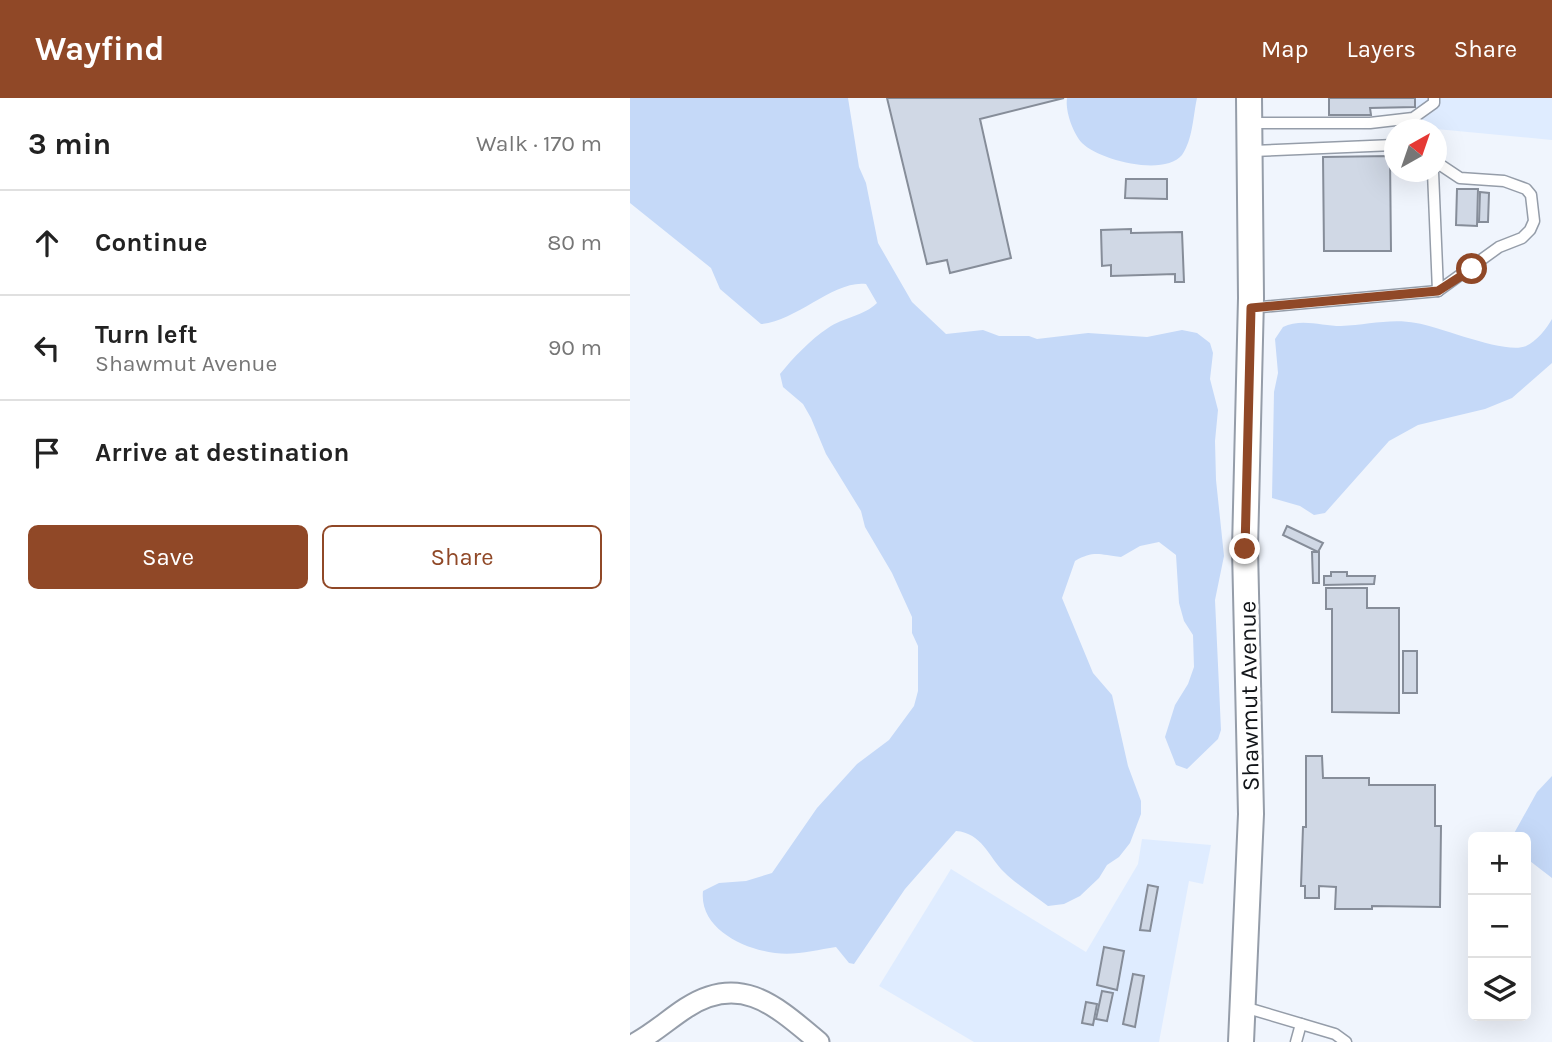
<!DOCTYPE html>
<meta charset="utf-8">
<style>
:root{--surface:#fff;--page:#f2f2f2;--text:#222;--muted:#767676;--line:#e0e0e0;--accent:#904827}
body{margin:0;font-family:Karla,sans-serif;background:var(--page);color:var(--text)}
.controls{position:absolute;right:21px;bottom:21px;display:grid;overflow:hidden;border-radius:10px;box-shadow:0 7px 28px #0002}
.controls button{width:63px;height:63px;display:grid;place-items:center;padding:0;border:0;border-bottom:2px solid var(--line);background:var(--surface);color:var(--text);font:35px sans-serif}
.compass{position:absolute;left:754px;top:21px;width:63px;height:63px;border-radius:50%;background:var(--surface);box-shadow:0 7px 28px #0002;rotate:40deg}
.stop{position:absolute;width:21px;height:21px;margin:-16px;border:5px solid #904827;border-radius:50%;background:#fff}
.stop.end{background:#904827;border-color:#fff;box-shadow:0 2px 7px #0008}
.list{margin:0;padding:0;list-style:none}
h2{display:flex;justify-content:space-between;align-items:center;height:91px;margin:0;padding:0 28px;font-size:30px}
h2 small{font-size:23px;font-weight:400;color:var(--muted)}
.list li{display:grid;grid-template-columns:46px 1fr auto;gap:21px;align-items:center;box-sizing:border-box;height:105px;padding:0 28px;border-top:2px solid var(--line)}
.list b{display:block;font-size:26px;white-space:nowrap}
.list p{margin:0;font-size:23px;white-space:nowrap;color:var(--muted)}
.list em{font-size:23px;font-style:normal;color:var(--muted)}
.actions{display:flex;gap:14px;padding:21px 28px}
.actions a{flex:1;padding:16px 0;border:2px solid var(--accent);border-radius:10px;text-align:center;font-size:24px;color:var(--accent)}
.actions .main{background:var(--accent);color:#fff}
.icon{flex:none;width:38px;height:38px;fill:none;stroke:currentColor;stroke-width:2;stroke-linecap:round;stroke-linejoin:round}
.map{position:relative;flex:none;width:922px;height:944px;overflow:hidden}
header{display:flex;align-items:center;gap:42px;box-sizing:border-box;height:98px;padding:0 35px;background:var(--accent);color:#fff}
header strong{font-size:33px}
nav{display:flex;gap:38px;margin-inline-start:auto;font-size:24px}
main{display:flex}
aside{flex:1;background:var(--surface)}
.map>svg:first-child{display:block}
.built{fill:#dfecff}
.green{fill:#c5d9f8}
.building{fill:#d0d8e5;stroke:#868d99;stroke-width:2}
.lines{fill:none;stroke-linecap:round;stroke-linejoin:round}
.service-casing{stroke:#959da9;stroke-width:13}
.minor-casing{stroke:#959da9;stroke-width:23}
.tertiary-casing{stroke:#959da9;stroke-width:28}
.service{stroke:#fff;stroke-width:10}
.minor{stroke:#fff;stroke-width:19}
.tertiary{stroke:#fff;stroke-width:24}
.route{stroke:#904827;stroke-width:9}
.labels{text-anchor:middle;stroke-width:6;stroke-linejoin:round;paint-order:stroke}
.street-label{font-size:24px;fill:#121519;stroke:#fff}
</style>
<header>
<strong>Wayfind</strong>
<nav><a>Map</a><a>Layers</a><a>Share</a></nav>
</header>
<main>
<aside>
<h2>3 min<small>Walk · 170 m</small></h2>
<ul class="list">
<li><svg class="icon" aria-label="ahead" viewBox="0 0 24 24"><path d="M12 20V5M6 11l6-6 6 6"/></svg><div><b>Continue</b></div><em>80 m</em></li>
<li><svg class="icon" aria-label="left" viewBox="0 0 24 24"><path d="M17 20v-9H6M10 6l-5 5 5 5"/></svg><div><b>Turn left</b><p>Shawmut Avenue</p></div><em>90 m</em></li>
<li><svg class="icon" aria-label="arrive" viewBox="0 0 24 24"><path d="M6 21V4h12l-3 4 3 4H6"/></svg><div><b>Arrive at destination</b></div></li>
</ul>
<div class="actions"><a class="main">Save</a><a>Share</a></div>
</aside>
<div class="map">
<svg width="922" height="944" viewBox="0 0 922 944">
<rect width="100%" height="100%" fill="#f0f5fd"/>
<!-- built -->
<g class="built">
<path d="M785,0H922V42L785,29Z"/>
<path d="M512,741L581,747L573,786L559,783L529,944H344L249,888L321,771L456,854L508,766Z"/>
</g>
<!-- green -->
<g class="green">
<path d="M0,0H218L229,69L236,85L248,145L282,204L316,236L353,232L369,238H399L407,241L458,235L517,239L552,232L567,235L580,245L583,255L580,281L588,312L585,343L586,382L594,458L585,502L591,632L588,641L557,671L546,667L535,639L545,607L558,586L564,569L563,537L554,523L549,505L546,457L529,444L510,448L491,459C470,457 464,452 445,463L432,500L463,575L482,597L498,668L511,703V716L500,745L489,759L477,767L469,780L450,798L434,806L418,808C404,797 387,787 374,774C358,758 352,735 326,733L275,791L224,866L219,865L206,849C186,852 165,858 145,855C113,851 69,830 73,793L89,785L116,783L142,775L187,710L227,666L259,642L284,608L288,593V548L282,535V519L262,475L235,429L231,413L196,356L181,320L173,306L153,289L150,276C163,260 181,241 198,230C214,219 234,218 247,205L236,186C204,182 167,223 131,226L90,191L81,170L0,105Z"/>
<path d="M437,0H567C563,18 563,41 552,57C534,79 469,62 452,45C443,35 435,13 437,0Z"/>
<path d="M922,221V265L882,300L855,311L788,327L759,343L695,415L684,417L670,408L642,400L644,294L648,275L645,241L653,229C671,220 692,228 711,228C737,227 761,220 786,225C811,229 876,257 896,248C906,244 917,230 922,221Z"/>
<path d="M922,678V780L896,760V739H882L907,694Z"/>
</g>
<!-- building -->
<g class="building">
<path d="M257,0H434L350,21L381,160L320,175L317,162L297,166Z"/>
<path d="M699,0H785V9L740,10L741,17H699Z"/>
<path d="M760,58L761,153H694L693,59Z"/>
<path d="M496,81H537V101L495,100Z"/>
<path d="M827,91H848L847,128L826,127Z"/>
<path d="M850,94L859,95L858,124H849Z"/>
<path d="M501,131V135L552,134L554,184H545V176L481,178V167L472,168L471,132Z"/>
<path d="M657,428L693,445L688,454L653,437Z"/>
<path d="M682,454H689V485H683Z"/>
<path d="M701,474H717V478H745L744,486L694,487V478H701Z"/>
<path d="M696,490H737V510H769V615L702,614V511H696Z"/>
<rect x="773" y="553" width="14" height="42"/>
<path d="M676,658H692L693,680H739V687H805V728H811L810,809L742,808V811H705L706,789L689,788V800H675V788H671L673,729H676Z"/>
<path d="M518,787L528,789L520,833L510,832Z"/>
<path d="M474,849L494,853L487,892L467,887Z"/>
<path d="M503,876L514,878L505,929L493,926Z"/>
<path d="M472,893L483,895L477,923L466,921Z"/>
<path d="M456,904L467,906L463,927L452,925Z"/>
</g>
<g class="lines">
<!-- service casing -->
<g class="service-casing">
<g id="service">
<path d="M620,25H740L783,20L804,5V0"/>
<path d="M622,53L764,47"/>
<path d="M803,74L808,193"/>
<path d="M621,210L808,193L869,149L892,140L900,132L904,123L901,97L896,91L874,83L830,80L806,64"/>
<path d="M614,909L705,936L716,944"/>
<path d="M666,944L671,926"/>
</g>
</g>
<!-- minor casing -->
<g class="minor-casing">
<path id="minor" d="M7,944C25,934 39,921 56,910C111,874 147,909 189,944"/>
</g>
<!-- tertiary casing -->
<g class="tertiary-casing">
<path id="tertiary" d="M611,944L621,716L615,451L621,200L619,0"/>
</g>
<!-- service -->
<use href="#service" class="service"/>
<!-- minor -->
<use href="#minor" class="minor"/>
<!-- tertiary -->
<use href="#tertiary" class="tertiary"/>
</g>
<g class="lines">
<!-- route -->
<path class="route" d="M615,451L621,210L808,193L842,171"/>
</g>
<g class="labels">
<!-- street labels -->
<g class="street-label">
<text transform="translate(619 598) rotate(-91)" y="8">Shawmut Avenue</text>
</g>
</g>
</svg>
<div class="controls">
<button>+</button>
<button>−</button>
<button><svg class="icon" aria-label="layers" viewBox="0 0 24 24"><path d="M12 4l9 5-9 5-9-5zM3 14l9 5 9-5"/></svg></button>
</div>
<svg class="compass" viewBox="-18 -18 36 36"><path d="M0-13l5 13h-10z" fill="#e53935"/><path d="M0 13l5-13h-10z" fill="#767676"/></svg>
<div class="stop" style="left:842px;top:171px"></div>
<div class="stop end" style="left:615px;top:451px"></div>
</div>
</main>
